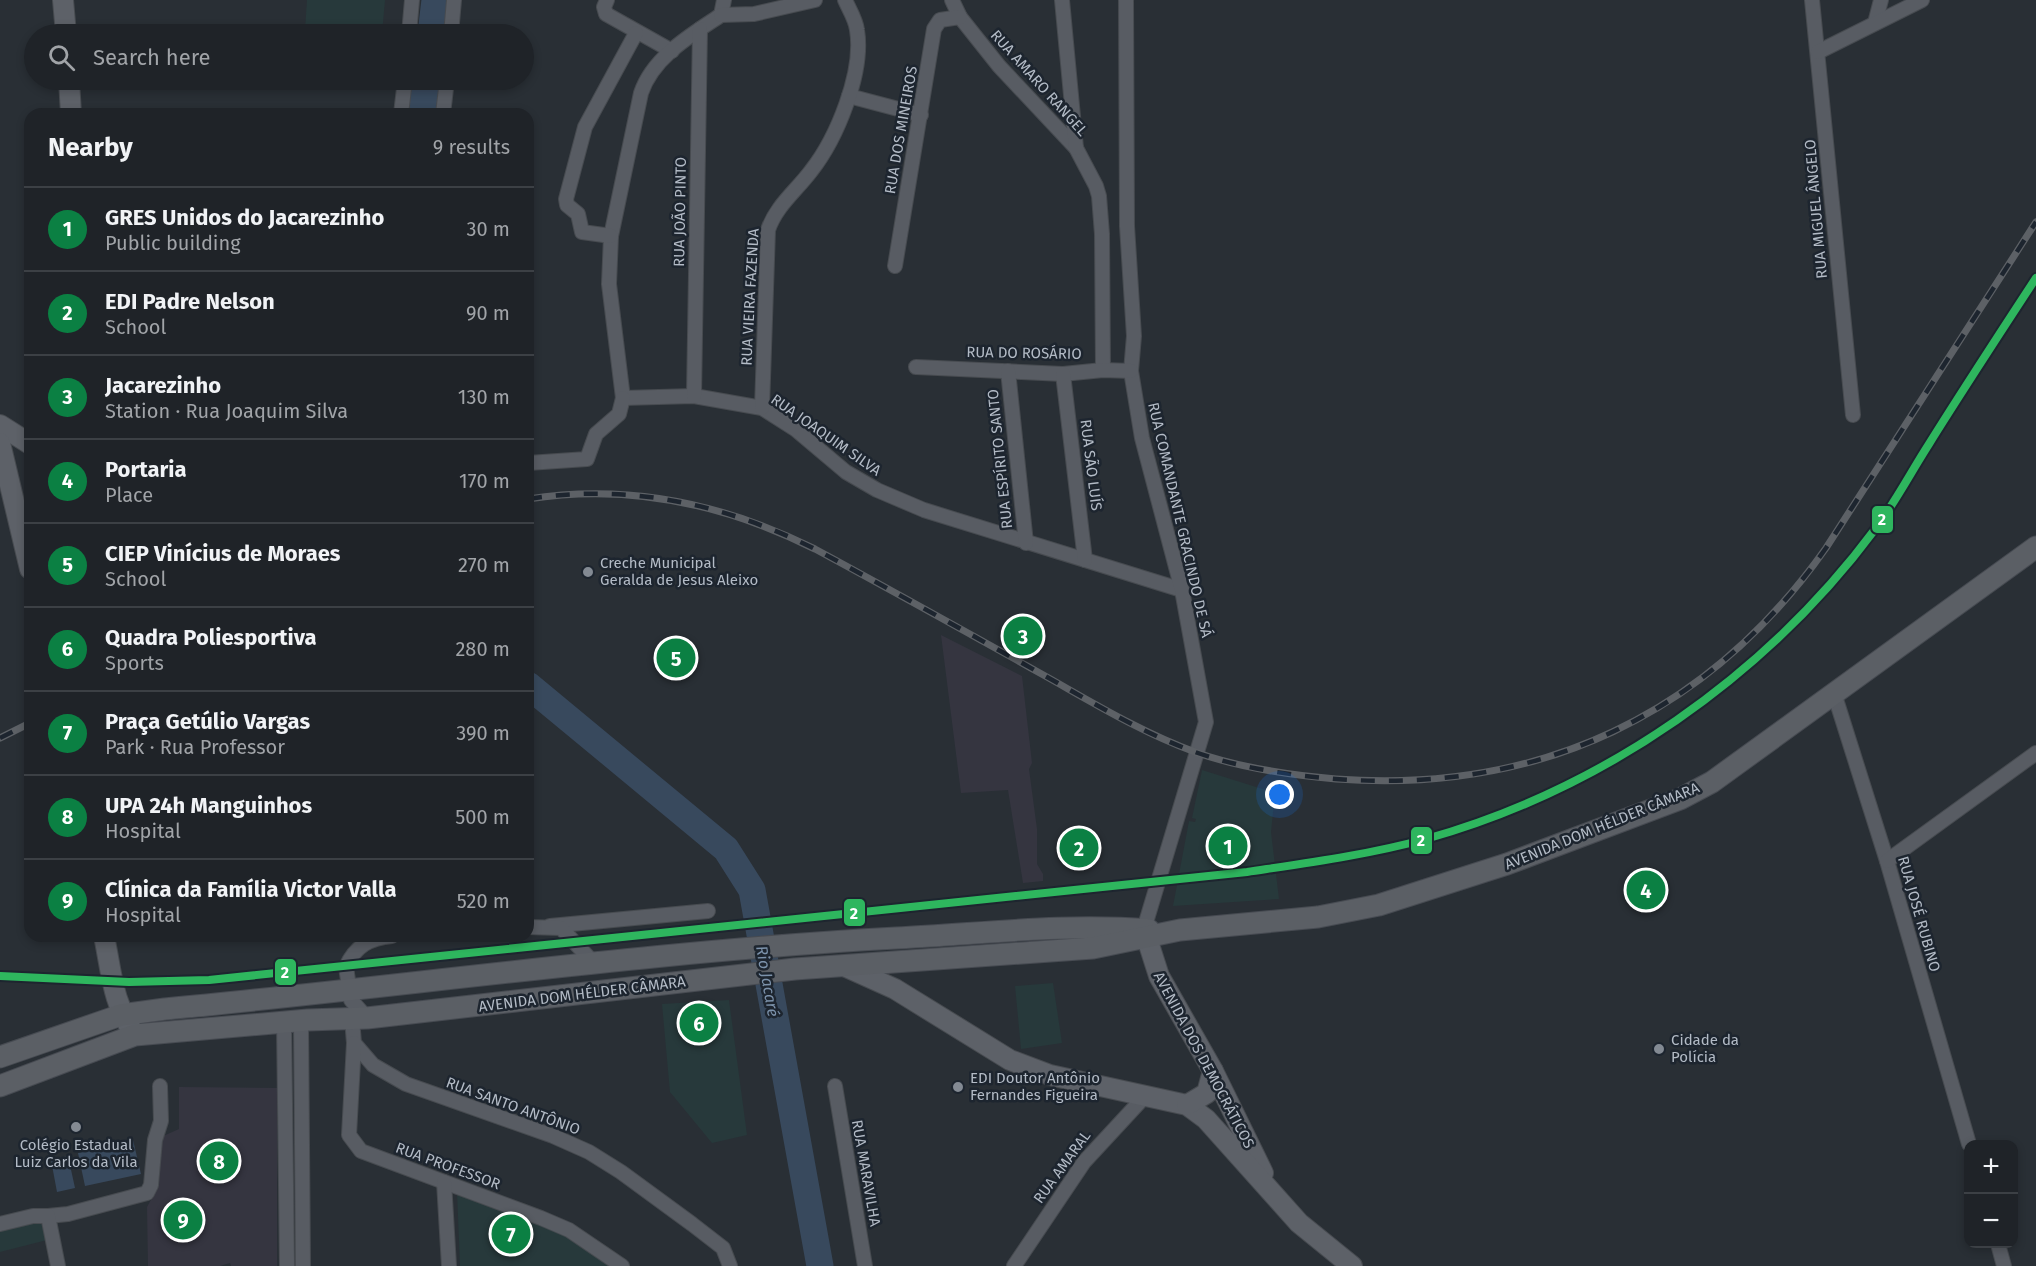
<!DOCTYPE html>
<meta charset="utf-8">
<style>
:root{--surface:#1f2328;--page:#2c2f34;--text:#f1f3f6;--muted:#a1a4a8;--line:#3c4045;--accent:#0b8043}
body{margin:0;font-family:"Fira Sans",sans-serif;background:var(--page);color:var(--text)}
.controls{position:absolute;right:18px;bottom:18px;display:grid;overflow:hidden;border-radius:12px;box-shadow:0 3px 9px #0003}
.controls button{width:54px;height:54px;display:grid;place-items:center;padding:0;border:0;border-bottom:2px solid var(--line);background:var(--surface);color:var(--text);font:30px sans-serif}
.you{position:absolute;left:1280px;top:795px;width:21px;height:21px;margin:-15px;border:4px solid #fff;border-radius:50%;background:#1a73e8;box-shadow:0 0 0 9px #1a73e833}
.badge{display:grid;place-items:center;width:39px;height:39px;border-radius:50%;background:var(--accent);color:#fff;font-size:20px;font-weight:700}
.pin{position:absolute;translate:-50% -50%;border:3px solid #fff;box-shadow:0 2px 6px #0006}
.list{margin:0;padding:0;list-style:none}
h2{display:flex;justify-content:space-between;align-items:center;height:78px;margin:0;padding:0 24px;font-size:26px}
h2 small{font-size:20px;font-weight:400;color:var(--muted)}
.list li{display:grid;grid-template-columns:39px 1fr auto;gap:18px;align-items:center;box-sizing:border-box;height:84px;padding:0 24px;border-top:2px solid var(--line)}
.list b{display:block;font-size:22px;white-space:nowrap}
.list p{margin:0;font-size:20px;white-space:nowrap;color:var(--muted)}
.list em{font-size:20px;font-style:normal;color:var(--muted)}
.icon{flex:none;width:33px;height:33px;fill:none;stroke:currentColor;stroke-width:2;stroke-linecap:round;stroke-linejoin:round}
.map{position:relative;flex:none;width:2036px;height:1266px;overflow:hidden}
.search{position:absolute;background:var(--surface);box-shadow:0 3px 9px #0003;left:24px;top:24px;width:510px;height:66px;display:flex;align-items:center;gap:15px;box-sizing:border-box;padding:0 21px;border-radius:33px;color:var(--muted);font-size:22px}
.panel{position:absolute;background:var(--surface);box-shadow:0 3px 9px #0003;left:24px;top:108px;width:510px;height:834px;border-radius:18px}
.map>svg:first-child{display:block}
.medical{fill:#353540}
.green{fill:#27393b}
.water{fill:#38495d}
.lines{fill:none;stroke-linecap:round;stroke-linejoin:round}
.river{stroke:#38495d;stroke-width:27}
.street-casing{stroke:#474b50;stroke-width:16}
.secondary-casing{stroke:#474b50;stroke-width:22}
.primary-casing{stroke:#474b52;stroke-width:23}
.street{stroke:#585c63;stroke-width:14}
.secondary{stroke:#5d6168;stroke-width:20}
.primary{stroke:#5b5f65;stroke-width:21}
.rail-casing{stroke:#5d6166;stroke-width:7}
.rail{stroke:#1d252f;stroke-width:4.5;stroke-dasharray:14;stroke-linecap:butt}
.metro-1-casing{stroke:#1d252f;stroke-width:12}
.metro-1{stroke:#2eb65e;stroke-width:8}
.poi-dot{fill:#838a93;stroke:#1d252f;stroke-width:2}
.labels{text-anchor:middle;stroke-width:5;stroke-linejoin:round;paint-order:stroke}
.street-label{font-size:15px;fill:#b3bbc6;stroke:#1d252f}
.poi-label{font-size:15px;fill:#b3bbc6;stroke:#1d252f;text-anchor:start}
.water-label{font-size:16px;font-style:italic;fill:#7c92ab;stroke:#1d252f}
.line-badge{stroke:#1d252f;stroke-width:2}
.badge-label{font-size:16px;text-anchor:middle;font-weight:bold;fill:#fff}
</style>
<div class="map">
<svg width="2036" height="1266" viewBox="0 0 2036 1266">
<rect width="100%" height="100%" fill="#292f35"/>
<!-- medical -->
<g class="medical">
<path d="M941,635L1022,676L1032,763L1029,769L1037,829V864L1043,874V881L1023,883L1008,790L961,793Z"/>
<path d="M179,1087L277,1088V1266H231L230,1263L220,1266H148L147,1207L159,1185L161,1137L179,1129Z"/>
</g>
<!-- green -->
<g class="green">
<path d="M307,0H385L382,34L305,30Z"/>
<path d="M1202,770L1275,793L1271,832L1279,899L1173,906L1189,821L1195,822L1196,819L1192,818Z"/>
<path d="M1053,983L1062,1043L1021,1049L1015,986Z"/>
<path d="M729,1000L747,1135L712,1143L670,1092L662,1004Z"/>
<path d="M457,1191C514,1213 564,1230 613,1266H460Z"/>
<path d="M39,1222L44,1227L47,1240L0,1252V1230Z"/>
</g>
<!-- water -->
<g class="water">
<path d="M133,1140L141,1174L85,1186L78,1153Z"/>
<path d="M68,1156L75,1188L57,1192L51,1160Z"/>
</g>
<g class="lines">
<!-- river -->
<g class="river">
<path d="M431,34L435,0"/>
<path d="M422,114L426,80"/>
<path d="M528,685L726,849L752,890L820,1266"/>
</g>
<!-- street casing -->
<g class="street-casing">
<g id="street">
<path d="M607,0L604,7L606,14L672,51"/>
<path d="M724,0L721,15C691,35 653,57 641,93L611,236L609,284L623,398L694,396L762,408L795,429L846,472L877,490L924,510L1182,590"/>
<path d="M952,0L960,17L999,66L1076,148L1096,186L1099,196L1102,234L1103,370"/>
<path d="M1062,0L1076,148"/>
<path d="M1126,0L1127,226L1134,336L1131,371L1142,438L1182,590L1206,722L1144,929"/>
<path d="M1812,0L1853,415"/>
<path d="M721,15L754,14L815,0"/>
<path d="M1875,23L1881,0"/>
<path d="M409,34L412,0"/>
<path d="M451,34L454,0"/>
<path d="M1818,52L1922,0"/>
<path d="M849,96L921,115"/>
<path d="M401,114L405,80"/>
<path d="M443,114L447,80"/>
<path d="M611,236L582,232L578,214L567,205L566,199L585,127L636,33"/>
<path d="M895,266L934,29L940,20L960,17"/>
<path d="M916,367L1063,374L1103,370L1131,371"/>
<path d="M1008,371L1026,543"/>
<path d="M1063,374L1085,560"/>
<path d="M694,396L700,29"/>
<path d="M762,408L768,230C776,206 796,191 811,171C837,138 864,72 857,30C856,20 849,9 845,0"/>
<path d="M528,463L587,459L596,434L619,414L623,398"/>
<path d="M1834,693L1887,861L1969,1144"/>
<path d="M1887,861L2036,753"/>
<path d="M550,926L708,911"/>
<path d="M528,927L561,928L590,959L599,964"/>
<path d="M367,1018L351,1000L346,967C355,946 370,938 392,936"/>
<path d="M352,1019L354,1043L373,1065L406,1084L553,1136L589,1152L621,1172L692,1224L723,1248L730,1266"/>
<path d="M301,1021L303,1266"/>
<path d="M284,1022L287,1266"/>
<path d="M354,1043L349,1135L361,1151L541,1218L569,1230L622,1266"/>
<path d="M835,1086L865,1266"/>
<path d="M444,1182L449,1266"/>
<path d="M48,1216L68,1214L147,1193L151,1185L155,1140L161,1121L160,1086"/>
<path d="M0,1224L33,1216H48L58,1266"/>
<path d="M1998,1244L2004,1266"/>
<path d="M1014,1266L1084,1162L1146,1095"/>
</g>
</g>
<!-- secondary casing -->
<g class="secondary-casing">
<g id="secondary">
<path d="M63,0L66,34"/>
<path d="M69,80L71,114"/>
<path d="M0,425L30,444"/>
<path d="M0,443L30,569"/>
<path d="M1144,929L1159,976L1213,1071L1263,1173"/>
<path d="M104,936C112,974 112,1002 135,1035"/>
<path d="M844,966L895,989L1010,1060L1050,1075L1187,1105L1206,1119L1299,1223L1352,1266"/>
<path d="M1187,1105L1207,1093L1213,1071"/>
</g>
</g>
<!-- primary casing -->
<g class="primary-casing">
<g id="primary">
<path d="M0,1057L121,1015L165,1009C408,986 652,951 896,938C981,934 1063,923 1149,930"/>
<path d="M0,1086L135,1035L308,1020L367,1018L795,969L1093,948L1180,930L1318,917L1379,905L1507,864L1680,799L1712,782L2036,547"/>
</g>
</g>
<!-- street -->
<use href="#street" class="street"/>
<!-- secondary -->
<use href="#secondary" class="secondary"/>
<!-- primary -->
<use href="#primary" class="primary"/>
<!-- rail casing -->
<g class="rail-casing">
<g id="rail">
<path d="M528,499C629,483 725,504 815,549C893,591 970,634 1047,677C1095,704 1143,733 1195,752C1240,768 1289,775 1336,779C1539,794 1708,715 1826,548L2036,222"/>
<path d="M0,738L30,723"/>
</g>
</g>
<!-- rail -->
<use href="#rail" class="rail"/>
<!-- metro-1 casing -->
<g class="metro-1-casing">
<path id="metro-1" d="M0,976L129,982L209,980L1247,872C1307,863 1367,855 1426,839C1604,789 1766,676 1876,528C1896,501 1911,472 1929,444C1964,388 2000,333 2036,278"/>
</g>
<!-- metro-1 -->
<use href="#metro-1" class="metro-1"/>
</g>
<!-- markers -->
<g class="poi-dot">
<circle cx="588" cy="572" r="6"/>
<circle cx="1659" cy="1049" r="6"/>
<circle cx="958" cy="1087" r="6"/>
<circle cx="76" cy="1127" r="6"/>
</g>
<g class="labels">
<!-- street labels -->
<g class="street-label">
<text transform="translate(1039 83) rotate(48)" y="5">RUA AMARO RANGEL</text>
<text transform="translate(901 130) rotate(-80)" y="5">RUA DOS MINEIROS</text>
<text transform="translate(1816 209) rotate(-95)" y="5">RUA MIGUEL ÂNGELO</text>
<text transform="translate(680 212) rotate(-89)" y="5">RUA JOÃO PINTO</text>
<text transform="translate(750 297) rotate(-87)" y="5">RUA VIEIRA FAZENDA</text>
<text transform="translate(1024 353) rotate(1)" y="5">RUA DO ROSÁRIO</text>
<text transform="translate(826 435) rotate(35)" y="5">RUA JOAQUIM SILVA</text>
<text transform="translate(1000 459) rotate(-96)" y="5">RUA ESPÍRITO SANTO</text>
<text transform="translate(1091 465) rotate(83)" y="5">RUA SÃO LUÍS</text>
<text transform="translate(1180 520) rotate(77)" y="5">RUA COMANDANTE GRACINDO DE SÁ</text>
<text transform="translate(1602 826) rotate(-22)" y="5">AVENIDA DOM HÉLDER CÂMARA</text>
<text transform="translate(1919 914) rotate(74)" y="5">RUA JOSÉ RUBINO</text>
<text transform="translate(582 994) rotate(-7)" y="5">AVENIDA DOM HÉLDER CÂMARA</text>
<text transform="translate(1204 1060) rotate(62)" y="5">AVENIDA DOS DEMOCRÁTICOS</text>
<text transform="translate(513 1106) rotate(20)" y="5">RUA SANTO ANTÔNIO</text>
<text transform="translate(448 1166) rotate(20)" y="5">RUA PROFESSOR</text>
<text transform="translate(1062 1167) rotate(-54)" y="5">RUA AMARAL</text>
<text transform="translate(866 1173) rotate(80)" y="5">RUA MARAVILHA</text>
</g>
<!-- poi labels -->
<g class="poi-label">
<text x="600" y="568">Creche Municipal<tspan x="600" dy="17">Geralda de Jesus Aleixo</tspan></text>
<text x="1671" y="1045">Cidade da<tspan x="1671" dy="17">Polícia</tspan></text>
<text x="970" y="1083">EDI Doutor Antônio<tspan x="970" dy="17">Fernandes Figueira</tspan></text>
<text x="76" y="1150" text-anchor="middle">Colégio Estadual<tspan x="76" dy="17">Luiz Carlos da Vila</tspan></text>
</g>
<!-- water labels -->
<g class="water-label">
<text transform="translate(768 981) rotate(80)" y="6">Rio Jacaré</text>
</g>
</g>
<g class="line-badge">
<rect x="1871" y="505" width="23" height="29" rx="6" fill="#2eb65e"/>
<rect x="1410" y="826" width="23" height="29" rx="6" fill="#2eb65e"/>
<rect x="843" y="898" width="23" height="29" rx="6" fill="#2eb65e"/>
<rect x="274" y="958" width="23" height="28" rx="6" fill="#2eb65e"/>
</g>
<g class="badge-label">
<text x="1882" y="525">2</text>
<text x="1421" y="846">2</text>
<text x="854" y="919">2</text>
<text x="285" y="978">2</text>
</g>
</svg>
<div class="controls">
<button>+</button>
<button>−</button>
</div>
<div class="you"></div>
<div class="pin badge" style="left:1228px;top:846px">1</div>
<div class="pin badge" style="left:1079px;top:848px">2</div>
<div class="pin badge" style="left:1023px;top:636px">3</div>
<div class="pin badge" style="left:1646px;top:890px">4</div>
<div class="pin badge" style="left:676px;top:658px">5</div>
<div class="pin badge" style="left:699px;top:1023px">6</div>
<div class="pin badge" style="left:511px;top:1234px">7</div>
<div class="pin badge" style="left:219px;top:1161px">8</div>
<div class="pin badge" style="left:183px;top:1220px">9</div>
<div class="search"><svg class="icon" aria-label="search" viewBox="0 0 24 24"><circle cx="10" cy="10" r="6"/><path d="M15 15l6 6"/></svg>Search here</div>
<section class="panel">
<h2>Nearby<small>9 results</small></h2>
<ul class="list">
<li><span class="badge">1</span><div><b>GRES Unidos do Jacarezinho</b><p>Public building</p></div><em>30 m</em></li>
<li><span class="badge">2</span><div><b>EDI Padre Nelson</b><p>School</p></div><em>90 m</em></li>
<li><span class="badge">3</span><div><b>Jacarezinho</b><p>Station · Rua Joaquim Silva</p></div><em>130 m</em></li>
<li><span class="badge">4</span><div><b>Portaria</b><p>Place</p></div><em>170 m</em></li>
<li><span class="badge">5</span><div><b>CIEP Vinícius de Moraes</b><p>School</p></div><em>270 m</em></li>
<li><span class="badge">6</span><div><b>Quadra Poliesportiva</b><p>Sports</p></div><em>280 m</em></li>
<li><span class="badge">7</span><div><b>Praça Getúlio Vargas</b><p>Park · Rua Professor</p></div><em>390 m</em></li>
<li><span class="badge">8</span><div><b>UPA 24h Manguinhos</b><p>Hospital</p></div><em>500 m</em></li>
<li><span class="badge">9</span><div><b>Clínica da Família Victor Valla</b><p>Hospital</p></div><em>520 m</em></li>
</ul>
</section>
</div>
